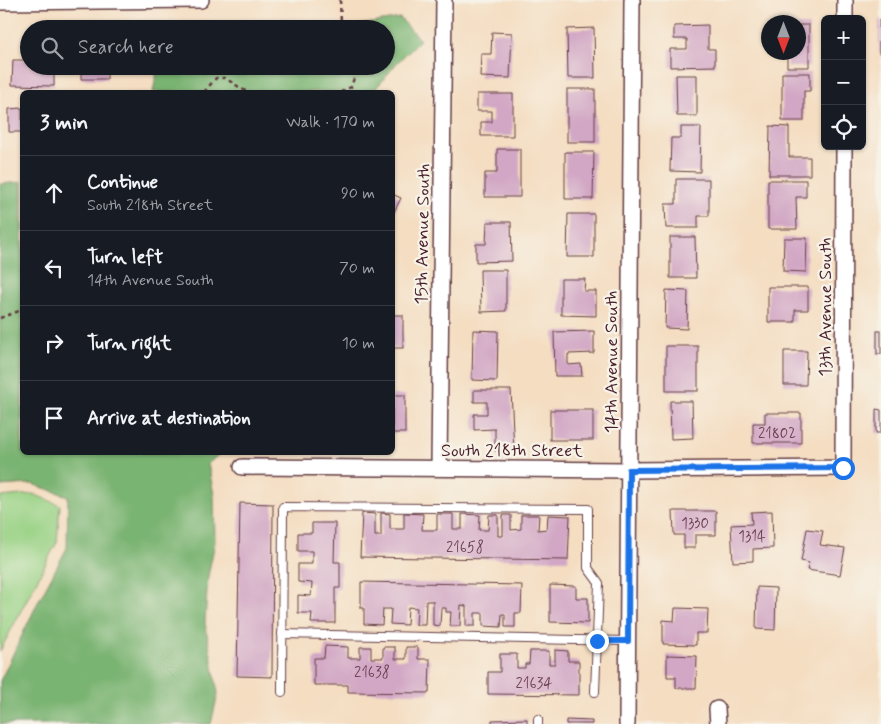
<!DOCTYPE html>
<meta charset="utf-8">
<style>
:root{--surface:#171b24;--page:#242831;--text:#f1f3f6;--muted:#9ea1a6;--line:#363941}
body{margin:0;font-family:Mynerve,sans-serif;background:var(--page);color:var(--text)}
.controls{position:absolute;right:15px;top:15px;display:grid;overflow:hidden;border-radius:8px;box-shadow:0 1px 4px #0004}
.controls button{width:45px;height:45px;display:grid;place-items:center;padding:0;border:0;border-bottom:1px solid var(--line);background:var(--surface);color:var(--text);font:25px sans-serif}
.compass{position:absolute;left:761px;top:15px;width:45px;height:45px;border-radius:50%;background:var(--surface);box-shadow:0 1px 4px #0004;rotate:180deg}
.stop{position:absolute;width:15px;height:15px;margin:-11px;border:4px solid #1a73e8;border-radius:50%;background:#fff}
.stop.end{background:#1a73e8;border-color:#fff;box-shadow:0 1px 5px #0008}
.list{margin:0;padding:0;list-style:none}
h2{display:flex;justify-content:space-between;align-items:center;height:65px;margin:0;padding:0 20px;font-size:21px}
h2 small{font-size:16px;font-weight:400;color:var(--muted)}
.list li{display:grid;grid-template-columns:32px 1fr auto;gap:15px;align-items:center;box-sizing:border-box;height:75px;padding:0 20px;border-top:1px solid var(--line)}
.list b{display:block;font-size:19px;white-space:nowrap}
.list p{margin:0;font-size:16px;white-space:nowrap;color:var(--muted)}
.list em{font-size:16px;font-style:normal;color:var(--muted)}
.icon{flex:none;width:28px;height:28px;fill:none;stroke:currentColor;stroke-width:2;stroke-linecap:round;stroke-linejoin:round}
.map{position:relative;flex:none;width:881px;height:724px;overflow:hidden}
.search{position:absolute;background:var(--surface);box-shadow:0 1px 4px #0004;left:20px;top:20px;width:375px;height:55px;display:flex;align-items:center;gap:12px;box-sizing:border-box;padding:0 18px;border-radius:28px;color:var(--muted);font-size:19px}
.panel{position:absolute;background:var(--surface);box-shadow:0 1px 4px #0004;left:20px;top:90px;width:375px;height:365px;border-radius:8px}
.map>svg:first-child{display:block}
.green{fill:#99d285;stroke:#727858}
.forest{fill:#7ab472;stroke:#626a4e}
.building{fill:#d2a7c5}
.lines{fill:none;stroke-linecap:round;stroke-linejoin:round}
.lane-casing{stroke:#643c42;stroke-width:10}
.street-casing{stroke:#643c42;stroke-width:18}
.path{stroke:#643c42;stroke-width:2.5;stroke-dasharray:4 4;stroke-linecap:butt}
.lane{stroke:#fff;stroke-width:8}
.street{stroke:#fff;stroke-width:15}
.route{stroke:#1a73e8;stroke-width:6}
.labels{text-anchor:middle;stroke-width:4.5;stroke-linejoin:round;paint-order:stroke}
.number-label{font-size:15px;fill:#6c4152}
.street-label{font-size:18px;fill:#4a1f2b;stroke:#f7f3e8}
</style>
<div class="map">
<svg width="881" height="724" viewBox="0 0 881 724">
<rect width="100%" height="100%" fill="#f7f3e8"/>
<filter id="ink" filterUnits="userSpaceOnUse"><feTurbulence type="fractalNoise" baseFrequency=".02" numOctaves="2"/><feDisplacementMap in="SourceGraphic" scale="10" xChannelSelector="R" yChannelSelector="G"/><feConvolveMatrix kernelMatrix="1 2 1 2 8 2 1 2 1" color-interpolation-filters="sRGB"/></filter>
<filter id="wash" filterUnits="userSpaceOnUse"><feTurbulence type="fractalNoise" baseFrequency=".0096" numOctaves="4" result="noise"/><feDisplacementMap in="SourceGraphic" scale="20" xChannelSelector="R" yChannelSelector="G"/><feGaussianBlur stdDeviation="1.12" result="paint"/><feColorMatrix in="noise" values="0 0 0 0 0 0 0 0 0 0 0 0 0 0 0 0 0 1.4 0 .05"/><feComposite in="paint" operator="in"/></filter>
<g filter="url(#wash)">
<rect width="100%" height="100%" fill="#f4ddc1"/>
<!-- green -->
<path class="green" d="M33,494L60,505L57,542L0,651V497Z"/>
<!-- forest -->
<g class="forest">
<path d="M400,18L420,40L396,64L373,92H153L158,66H386V29H338Z"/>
<path d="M22,182V452L220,453L208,464L214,495L215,542L208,576L205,623L218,693L211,724H0V681L39,600L67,548L68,496L32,484L0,486V184Z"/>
</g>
<g id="blocks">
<!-- building -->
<g class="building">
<rect x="879" y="20" width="2" height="33"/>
<path d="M708,25V49H715V66L670,67V49H687V39H674V26Z"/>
<path d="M798,25H809V67H787V52H798Z"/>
<path d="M594,28L595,78H568L567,29Z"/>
<path d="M492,32L512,33L510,78L480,77L481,54H491Z"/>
<path d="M13,60H29V66H54V86L12,85Z"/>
<path d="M81,66H120V69H107V79H81Z"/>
<path d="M782,73H810V91H804V121H782Z"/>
<path d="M676,75H697V116H677Z"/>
<rect x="567" y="89" width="28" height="53"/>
<path d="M477,94H513V136H481V122H492V111H477Z"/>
<path d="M22,108V132H9V109Z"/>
<path d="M770,126L789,127V157H810V175H769Z"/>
<path d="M681,127H701L700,172L670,171L671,138H681Z"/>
<path d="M497,149H520V197H485V173H497Z"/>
<path d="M565,152H594L593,199H565Z"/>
<path d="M676,179H709V216H698V228H666L665,204H676Z"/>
<path d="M768,180H806V197H796L797,229H768Z"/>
<path d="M392,194L401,198L392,216Z"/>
<path d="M568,214H594V257H567Z"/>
<path d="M487,222H511L512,261L476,262V244H486Z"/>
<path d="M670,237H695L696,278H670Z"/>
<path d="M784,238H807L806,272L783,271Z"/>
<path d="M480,270H506V311L481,312Z"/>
<path d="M561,279H585L584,291H596V316L561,315Z"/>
<path d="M768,287H808V310H795V322H768Z"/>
<path d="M666,290L688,291L687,329L665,328Z"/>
<rect x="392" y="315" width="11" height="33"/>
<path d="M473,330L498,331L497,381L472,380Z"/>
<path d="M594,331V353L568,354V365L581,364L582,376H555L554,332Z"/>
<rect x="877" y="331" width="4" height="23"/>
<rect x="666" y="346" width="32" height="45"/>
<path d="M784,351H807L806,385H784Z"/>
<path d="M474,390H511L514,451H495V429L474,430V414H487V402H474Z"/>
<rect x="392" y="395" width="13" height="38"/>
<path d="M670,401H692L693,438L671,439Z"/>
<path d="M876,409L881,410V433H876Z"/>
<rect x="550" y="410" width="43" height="30"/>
<path d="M765,413H801V443H753V423H765Z"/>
<path d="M240,503L273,504L272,677L237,676Z"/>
<path d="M673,511H716V535H695V548H684V535H674Z"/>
<path d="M772,511L773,548L753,549V561L733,562L731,525L752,524L751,512Z"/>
<path d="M362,513L375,514V536H381V513L390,514V529H404V513L423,514L422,530H437V514H453V529H462V514L480,515L479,530H488L489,515H498V536H503V515H511V530L521,529V515H539L538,530L547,529L548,515L570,516L568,560L360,557Z"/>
<path d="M312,523H335L334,562H340V588H335V623H311L312,613H298V595L311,596L312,583L298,582V564H312V551H298V533H312Z"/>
<path d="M807,529L823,531L820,545L845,548L840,575L807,570L809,563L801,561Z"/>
<path d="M361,582L522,585L521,613H515V627H505V614H502L501,627L483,626V613H475V626H466V606L461,605L460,626H450L451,612H446V608H441L440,626L433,625V601H426L425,625H416L417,608L408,607L407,625L390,624L391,609H383L382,625L364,624V608H361Z"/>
<path d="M550,585L576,586V598H588V623L550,622Z"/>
<path d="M757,587L776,588L775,630L756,629Z"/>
<path d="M675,608L708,609L707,633H696V645L663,644V620L674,621Z"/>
<path d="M325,646L348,647V658H360V647H371V658H383V647H395V659H406V647H418V659H430L429,693L348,692V685H314V658H324Z"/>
<path d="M555,650L568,651V661H579V695L488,694V672H500V654H517V668H525V664H529L530,651H549V664H555Z"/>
<path d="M667,655L697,656L696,688H676V677H667Z"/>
<path d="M527,719V724H492V720Z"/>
<path d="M566,720L592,721V724H566Z"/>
</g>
</g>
</g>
<g filter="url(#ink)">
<use href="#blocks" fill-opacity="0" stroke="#643c42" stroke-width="1"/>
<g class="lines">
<!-- lane casing -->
<g class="lane-casing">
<g id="lane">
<path d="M282,634L628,641"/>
<path d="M282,692L283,507L588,509V568L599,583L595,692"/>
<path d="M538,724V719"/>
</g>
</g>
<!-- street casing -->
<g class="street-casing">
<g id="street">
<path d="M0,2L201,0"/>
<path d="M845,19V0"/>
<path d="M242,467L629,470L843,468L844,146"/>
<path d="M439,468L444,0"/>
<path d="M717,709L718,724"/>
<path d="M627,724L632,0"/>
</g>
</g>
<!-- path -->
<g class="path">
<path d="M340,0L341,23L343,29"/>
<path d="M204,92L216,78H225L247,92"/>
<path d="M341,92L351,87L358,66"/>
<path d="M0,318L22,310"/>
</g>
<!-- lane -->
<use href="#lane" class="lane"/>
<!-- street -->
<use href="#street" class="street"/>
</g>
</g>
<g class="lines" filter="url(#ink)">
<!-- route -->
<path class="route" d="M597,641H628L629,470L843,468"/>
</g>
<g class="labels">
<!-- number labels -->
<g class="number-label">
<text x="777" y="438">21802</text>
<text x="695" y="528">1330</text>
<text x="752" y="541">1314</text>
<text x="465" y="552">21658</text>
<text x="372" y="677">21638</text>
<text x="534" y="688">21634</text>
</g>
<!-- street labels -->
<g class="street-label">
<text transform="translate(422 234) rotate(-89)" y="6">15th Avenue South</text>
<text transform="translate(825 307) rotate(-90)" y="6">13th Avenue South</text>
<text transform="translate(611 362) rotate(-90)" y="6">14th Avenue South</text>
<text x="512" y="456">South 218th Street</text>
</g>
</g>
</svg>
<div class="controls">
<button>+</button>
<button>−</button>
<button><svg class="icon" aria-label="locate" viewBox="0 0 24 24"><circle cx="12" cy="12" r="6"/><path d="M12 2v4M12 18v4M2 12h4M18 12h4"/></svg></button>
</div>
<svg class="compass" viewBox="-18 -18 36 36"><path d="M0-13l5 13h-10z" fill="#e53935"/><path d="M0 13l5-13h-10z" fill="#9ea1a6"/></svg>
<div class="stop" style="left:843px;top:468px"></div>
<div class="stop end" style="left:597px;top:641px"></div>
<div class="search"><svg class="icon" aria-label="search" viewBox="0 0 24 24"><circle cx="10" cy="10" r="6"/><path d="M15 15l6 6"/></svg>Search here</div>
<section class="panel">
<h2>3 min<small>Walk · 170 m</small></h2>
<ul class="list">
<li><svg class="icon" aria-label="ahead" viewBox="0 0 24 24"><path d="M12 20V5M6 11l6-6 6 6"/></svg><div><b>Continue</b><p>South 218th Street</p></div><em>90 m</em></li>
<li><svg class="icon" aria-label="left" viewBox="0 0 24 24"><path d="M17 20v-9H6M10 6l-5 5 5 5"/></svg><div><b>Turn left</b><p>14th Avenue South</p></div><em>70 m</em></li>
<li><svg class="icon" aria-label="right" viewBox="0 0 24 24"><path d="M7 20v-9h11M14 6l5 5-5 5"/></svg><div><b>Turn right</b></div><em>10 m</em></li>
<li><svg class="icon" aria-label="arrive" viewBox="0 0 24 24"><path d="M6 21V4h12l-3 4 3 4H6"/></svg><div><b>Arrive at destination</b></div></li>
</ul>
</section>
</div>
